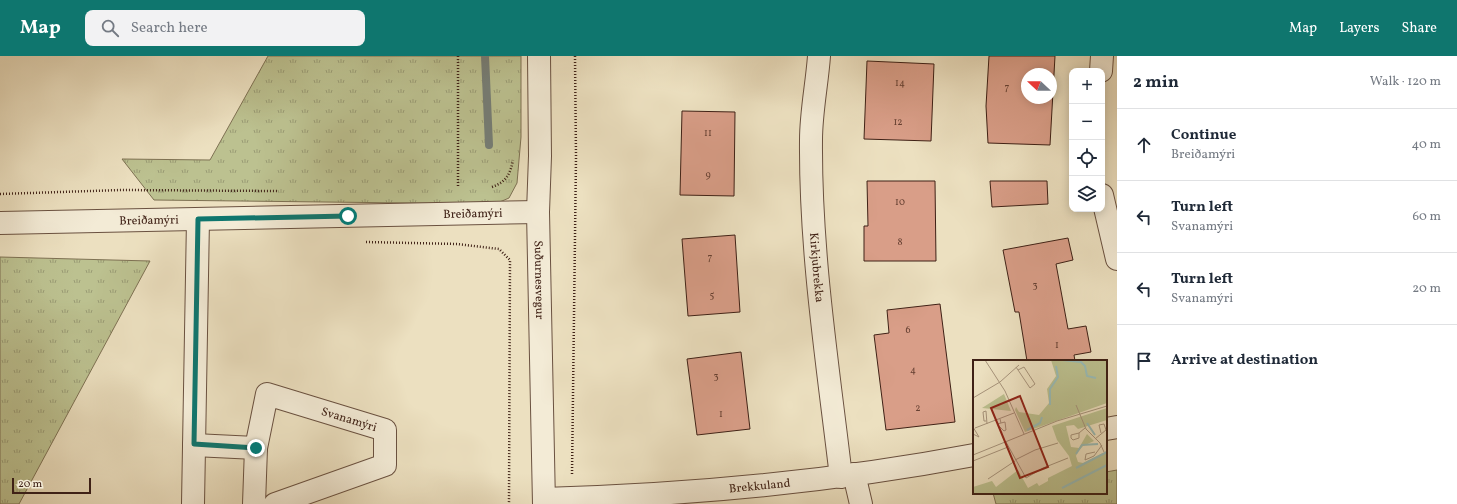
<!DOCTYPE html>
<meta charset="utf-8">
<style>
:root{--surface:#fff;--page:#f2f2f3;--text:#1f2937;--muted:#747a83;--line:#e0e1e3;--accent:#0f766e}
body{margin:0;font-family:Vollkorn,serif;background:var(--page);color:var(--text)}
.controls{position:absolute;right:12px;top:12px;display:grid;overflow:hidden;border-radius:8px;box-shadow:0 2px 10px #0003}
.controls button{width:36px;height:36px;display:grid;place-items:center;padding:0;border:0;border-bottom:1px solid var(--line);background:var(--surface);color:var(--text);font:20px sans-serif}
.compass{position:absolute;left:1021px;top:12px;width:36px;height:36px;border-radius:50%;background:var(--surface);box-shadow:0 2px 10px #0003;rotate:292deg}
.scale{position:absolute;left:12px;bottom:10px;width:79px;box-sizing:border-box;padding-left:4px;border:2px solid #3f2116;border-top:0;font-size:11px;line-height:14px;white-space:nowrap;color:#3f2116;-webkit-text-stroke:3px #f3ebd6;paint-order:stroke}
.stop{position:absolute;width:12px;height:12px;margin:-9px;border:3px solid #0f766e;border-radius:50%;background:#fff}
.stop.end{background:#0f766e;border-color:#fff;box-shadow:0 1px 4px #0008}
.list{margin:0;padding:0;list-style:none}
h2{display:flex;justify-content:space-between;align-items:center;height:52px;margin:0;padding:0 16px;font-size:17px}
h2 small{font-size:13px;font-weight:400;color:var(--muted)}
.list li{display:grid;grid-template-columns:26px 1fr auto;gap:12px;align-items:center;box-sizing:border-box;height:72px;padding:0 16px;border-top:1px solid var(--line)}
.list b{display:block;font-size:15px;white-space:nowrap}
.list p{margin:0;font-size:13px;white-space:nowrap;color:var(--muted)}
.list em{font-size:13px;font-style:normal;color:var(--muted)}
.icon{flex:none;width:22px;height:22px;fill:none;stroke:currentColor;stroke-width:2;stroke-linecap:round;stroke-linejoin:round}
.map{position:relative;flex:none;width:1117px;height:448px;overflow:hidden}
header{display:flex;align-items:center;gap:24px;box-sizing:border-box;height:56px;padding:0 20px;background:var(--accent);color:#fff}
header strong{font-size:19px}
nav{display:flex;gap:22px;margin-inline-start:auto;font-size:14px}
.search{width:280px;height:36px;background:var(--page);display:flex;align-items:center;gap:10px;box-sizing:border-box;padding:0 14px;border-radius:8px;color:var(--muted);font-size:15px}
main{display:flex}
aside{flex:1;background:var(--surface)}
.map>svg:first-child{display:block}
.grass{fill:url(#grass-tufts);stroke:#7e7153}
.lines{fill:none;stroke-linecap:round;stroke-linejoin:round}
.stream{stroke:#757e77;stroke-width:8}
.building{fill:#d99e88;stroke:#3f2116;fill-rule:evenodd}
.minor-casing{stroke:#6a5140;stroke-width:24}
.tertiary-casing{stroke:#6a5140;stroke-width:24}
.path{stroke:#3f2116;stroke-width:2.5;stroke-dasharray:1 2;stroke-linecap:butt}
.minor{stroke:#f3ebd6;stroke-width:22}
.tertiary{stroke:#f3ebd6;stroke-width:22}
.route{stroke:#0f766e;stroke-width:5}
.labels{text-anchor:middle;stroke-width:3.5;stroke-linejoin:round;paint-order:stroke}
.number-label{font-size:10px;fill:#664032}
.street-label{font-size:12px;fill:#3f2116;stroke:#f3ebd6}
.inset-river{fill:none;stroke:#99bcb7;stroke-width:2}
.inset-road{fill:none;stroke:#a7947c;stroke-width:1}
.view{fill:#8f2418;fill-opacity:0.15;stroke:#8f2418;stroke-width:2}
.inset-edge{fill:none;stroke:#3f2116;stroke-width:2}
</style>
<header>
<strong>Map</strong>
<div class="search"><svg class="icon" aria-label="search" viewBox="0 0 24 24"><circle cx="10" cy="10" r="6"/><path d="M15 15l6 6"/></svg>Search here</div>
<nav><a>Map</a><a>Layers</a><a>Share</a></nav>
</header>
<main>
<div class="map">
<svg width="1117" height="448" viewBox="0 0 1117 448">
<defs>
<pattern id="grass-tufts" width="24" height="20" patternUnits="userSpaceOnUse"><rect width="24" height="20" fill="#bcc190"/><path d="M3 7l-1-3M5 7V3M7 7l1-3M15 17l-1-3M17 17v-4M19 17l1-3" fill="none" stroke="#9a9c75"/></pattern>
</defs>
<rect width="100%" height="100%" fill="#ece0c0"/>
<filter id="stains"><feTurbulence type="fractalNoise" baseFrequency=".005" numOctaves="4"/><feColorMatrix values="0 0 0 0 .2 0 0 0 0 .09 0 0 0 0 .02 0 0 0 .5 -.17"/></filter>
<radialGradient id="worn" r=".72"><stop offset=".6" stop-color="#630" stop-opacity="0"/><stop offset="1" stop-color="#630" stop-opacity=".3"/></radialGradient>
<!-- grass -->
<g class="grass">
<path d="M268,0H521V81L517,127L509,142L495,148L154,144L122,103L210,104Z"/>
<path d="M0,201L150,205L19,448H0Z"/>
<path d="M1117,414V448H996L993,437H1106V416Z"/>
</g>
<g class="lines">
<!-- stream -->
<path class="stream" d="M485,0L489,89"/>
</g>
<!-- building -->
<g class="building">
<path d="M989,0H1055L1050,89L988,87L986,50ZM1027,18H1051V42H1027Z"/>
<path d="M867,5L934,8L931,85L864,83Z"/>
<path d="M682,55L735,56L734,140L680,139Z"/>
<path d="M867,125H935L936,205H864V170H868Z"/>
<path d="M990,125H1047L1048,148L992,151Z"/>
<path d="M735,179L740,256L688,260L682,183Z"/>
<path d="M1068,182L1073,204L1056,208L1068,273L1086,270L1091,296L1074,299L1075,305H1027L1019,256H1015L1003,194Z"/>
<path d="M940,248L955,366L886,374L874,279L889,277L887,254Z"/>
<path d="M741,296L750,373L697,379L687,303Z"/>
</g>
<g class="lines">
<!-- minor casing -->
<g class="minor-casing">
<g id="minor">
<path id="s1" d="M819,0C817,28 811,56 811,84C810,197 828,310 841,421"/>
<path d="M1101,15L1102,0"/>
<path d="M1102,139L1117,203"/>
<path d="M1106,373L1117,371"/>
<path d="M194,389L256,392"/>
<path d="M854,418L861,448"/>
<path id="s2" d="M544,443C688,439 832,426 974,399"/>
<path d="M193,448L198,163"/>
<path id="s3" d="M254,448L256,392L267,338L385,374V409L275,448"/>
</g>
</g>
<!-- tertiary casing -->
<g class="tertiary-casing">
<g id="tertiary">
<path id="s4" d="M539,0L540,100L538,156L544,448"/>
<path id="s5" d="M0,167L538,156"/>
</g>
</g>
<!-- path -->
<g class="path">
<path d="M458,0V132"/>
<path d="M492,131C506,126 510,119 513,104"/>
<path d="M0,138L121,134L277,135"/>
<path d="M366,186L457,188L499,193L510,204L509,448"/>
<path d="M572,418L576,101L575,0"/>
</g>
<!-- minor -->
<use href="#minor" class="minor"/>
<!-- tertiary -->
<use href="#tertiary" class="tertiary"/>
</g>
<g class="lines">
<!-- route -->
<path class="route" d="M256,392L194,388L198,163L348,160"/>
</g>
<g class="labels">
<!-- number labels -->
<g class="number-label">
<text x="900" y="30">14</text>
<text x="1007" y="34">7</text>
<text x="898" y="69">12</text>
<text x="708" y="80">11</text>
<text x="708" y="122">9</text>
<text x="900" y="149">10</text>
<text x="900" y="189">8</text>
<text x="710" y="204">7</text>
<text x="1035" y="232">3</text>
<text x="712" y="242">5</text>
<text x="908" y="277">6</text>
<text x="1057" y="292">1</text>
<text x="913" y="317">4</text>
<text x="716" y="323">3</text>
<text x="918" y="355">2</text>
<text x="721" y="361">1</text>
</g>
<!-- street labels -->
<g class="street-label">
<text dy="4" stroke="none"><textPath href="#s5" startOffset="473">Breiðamýri</textPath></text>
<text dy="4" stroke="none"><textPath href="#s5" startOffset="149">Breiðamýri</textPath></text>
<text dy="4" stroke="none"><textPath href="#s1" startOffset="212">Kirkjubrekka</textPath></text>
<text dy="4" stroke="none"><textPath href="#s4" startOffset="224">Suðurnesvegur</textPath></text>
<text dy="4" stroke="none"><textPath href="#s3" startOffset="197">Svanamýri</textPath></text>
<text dy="4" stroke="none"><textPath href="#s2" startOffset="216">Brekkuland</textPath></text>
</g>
</g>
<!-- overview -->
<g transform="translate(973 304)">
<rect width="134" height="134" fill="#ece0c0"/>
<path d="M78,0H134V43L52,72L42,50L43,47L46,52L66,55L76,43L74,29L83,16ZM31,34L38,51L9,48ZM134,48V60L105,69L101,65L93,66L98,87L106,88L114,74L121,81L110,86L105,91L103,96L105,102L110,103L134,91V134H0V127L19,121L23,127L45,110L55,128L64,123L66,126L75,121V118L99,106L96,96L84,80L79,66Z" fill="#bcc190"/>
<path class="inset-river" d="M89,0L108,2L112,6L114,16L123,18M77,45V29L85,17L83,6M114,63L122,75M54,70L67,63L69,57M103,94L109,85L125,84M103,108L134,92M89,128L134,105"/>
<path class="inset-road" d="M12,0L32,31L51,74M43,7L57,28L62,24L51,7L45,10M0,38L27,22L46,5M103,45L113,69L127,83L131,92M27,59L28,63L24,64L31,71L33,70L32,62L28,63M13,61H11L10,52L13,51L14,64M0,67L6,77L0,74M2,68L41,53M106,73L98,75V78L100,80L106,78V73L112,68M122,79L133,70L131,64L126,65L128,73M33,82L53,118L70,108L95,98M122,92L113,94L112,100L121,96L129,85M0,95L84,61L134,46M42,100L62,90L85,83M0,101L35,87M15,119L42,101"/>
<path class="view" d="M47,36L75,107L47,118L18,48Z"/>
<rect width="134" height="134" class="inset-edge"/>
</g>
<rect width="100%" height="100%" filter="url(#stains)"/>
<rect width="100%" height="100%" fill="url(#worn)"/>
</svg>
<div class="controls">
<button>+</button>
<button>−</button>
<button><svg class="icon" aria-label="locate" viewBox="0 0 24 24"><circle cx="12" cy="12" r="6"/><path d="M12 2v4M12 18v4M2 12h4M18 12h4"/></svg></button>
<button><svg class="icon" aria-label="layers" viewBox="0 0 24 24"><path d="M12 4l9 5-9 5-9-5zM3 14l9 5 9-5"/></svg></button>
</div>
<svg class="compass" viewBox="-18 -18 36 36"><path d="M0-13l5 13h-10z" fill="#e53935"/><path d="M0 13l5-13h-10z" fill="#747a83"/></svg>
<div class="scale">20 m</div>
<div class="stop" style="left:348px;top:160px"></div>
<div class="stop end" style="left:256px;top:392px"></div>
</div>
<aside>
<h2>2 min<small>Walk · 120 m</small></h2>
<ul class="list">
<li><svg class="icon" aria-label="ahead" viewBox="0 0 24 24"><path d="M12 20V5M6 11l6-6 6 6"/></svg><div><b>Continue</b><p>Breiðamýri</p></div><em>40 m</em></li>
<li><svg class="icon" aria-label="left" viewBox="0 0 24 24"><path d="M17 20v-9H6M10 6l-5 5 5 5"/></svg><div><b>Turn left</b><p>Svanamýri</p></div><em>60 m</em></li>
<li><svg class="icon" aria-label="left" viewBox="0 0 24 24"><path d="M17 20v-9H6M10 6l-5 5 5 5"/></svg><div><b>Turn left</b><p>Svanamýri</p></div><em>20 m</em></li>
<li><svg class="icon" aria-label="arrive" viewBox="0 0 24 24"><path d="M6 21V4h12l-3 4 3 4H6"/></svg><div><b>Arrive at destination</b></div></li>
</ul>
</aside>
</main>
